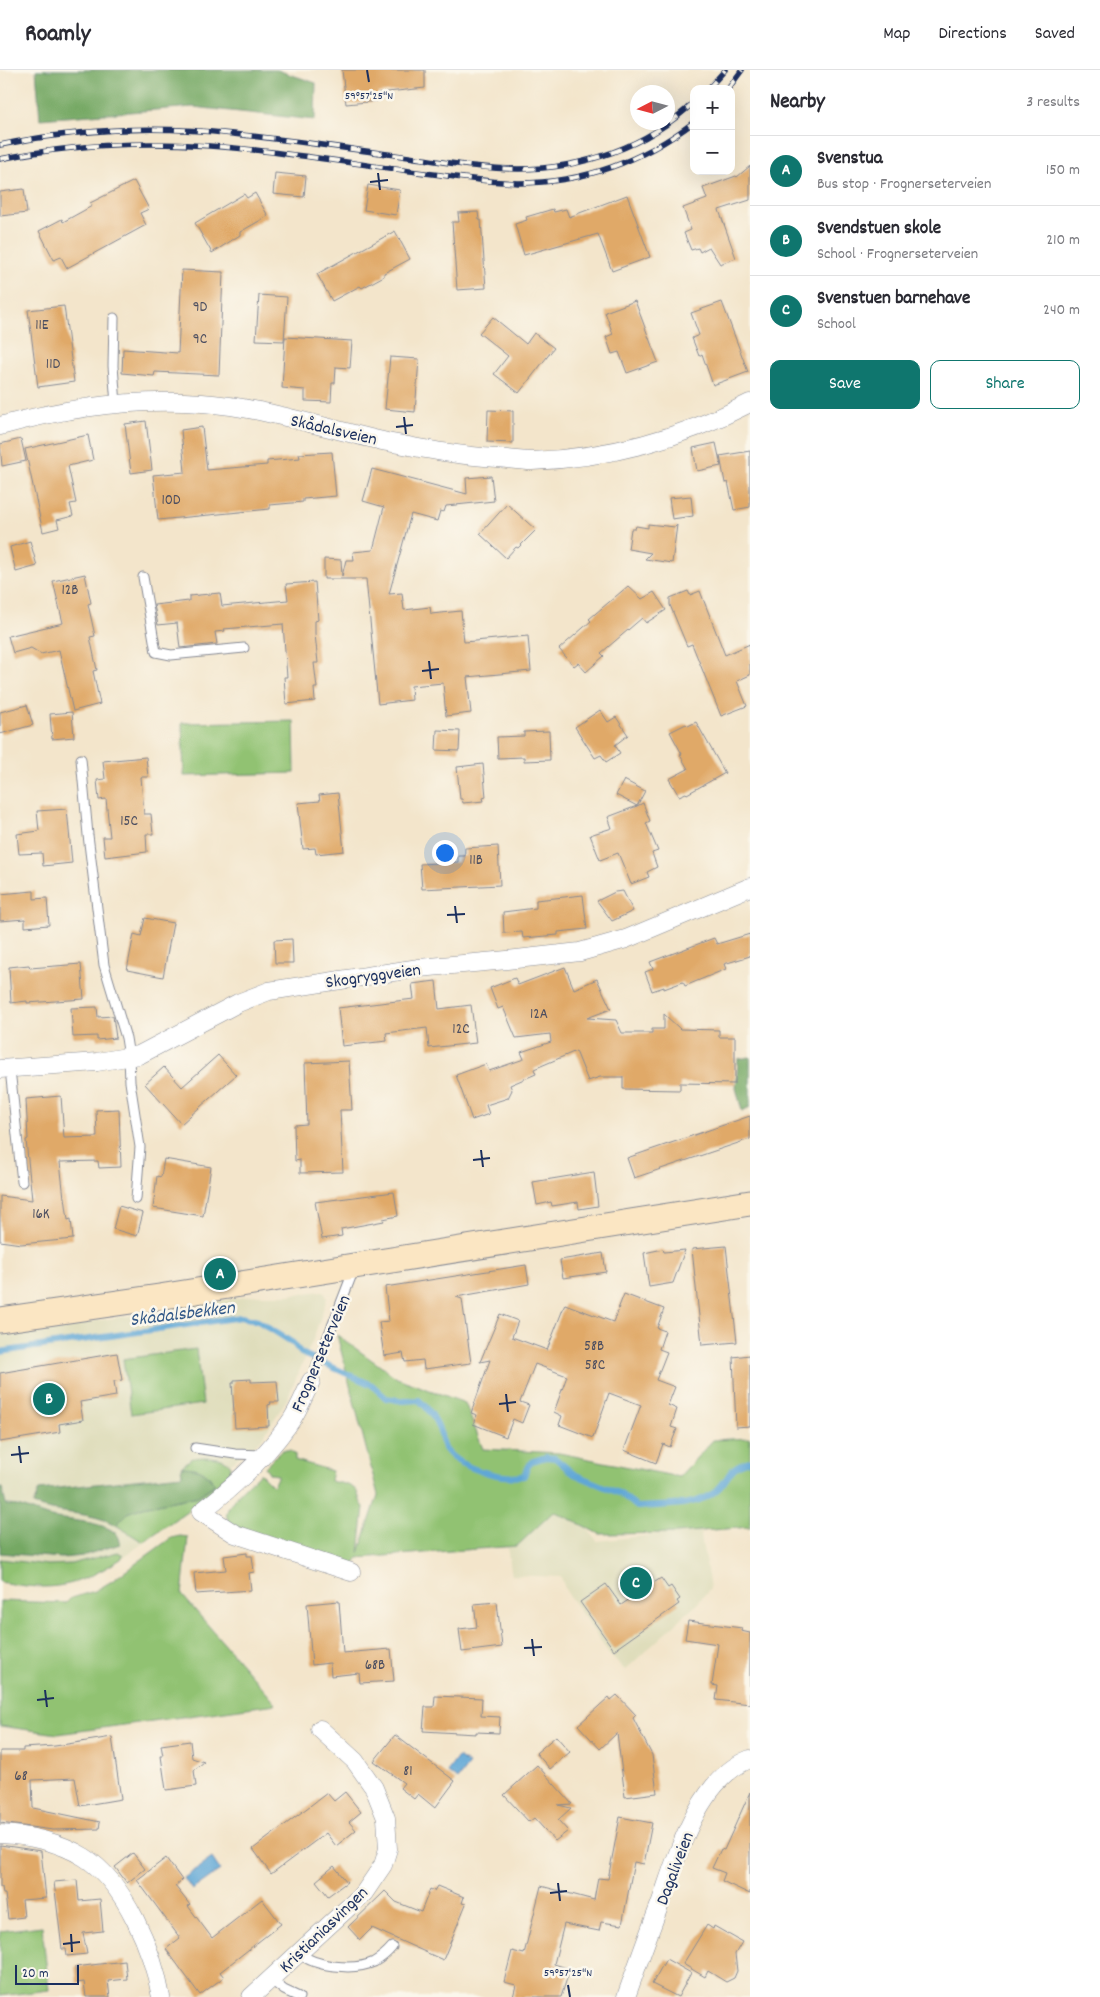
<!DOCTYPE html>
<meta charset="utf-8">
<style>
:root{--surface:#fff;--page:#f7f7f7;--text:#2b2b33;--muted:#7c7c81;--line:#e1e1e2;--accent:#0f766e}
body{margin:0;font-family:Dekko,sans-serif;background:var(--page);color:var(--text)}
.controls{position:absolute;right:15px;top:15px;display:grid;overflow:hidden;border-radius:10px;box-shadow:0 5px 20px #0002}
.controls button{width:45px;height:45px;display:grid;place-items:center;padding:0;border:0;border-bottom:1px solid var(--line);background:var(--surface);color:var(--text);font:25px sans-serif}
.compass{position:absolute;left:630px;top:15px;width:45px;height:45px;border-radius:50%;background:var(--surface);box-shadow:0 5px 20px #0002;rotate:264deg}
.scale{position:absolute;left:15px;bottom:12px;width:64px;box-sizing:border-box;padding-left:5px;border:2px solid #1b2f5e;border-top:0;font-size:14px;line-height:18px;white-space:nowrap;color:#1b2f5e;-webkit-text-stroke:4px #fbf7ec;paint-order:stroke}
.you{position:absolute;left:444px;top:782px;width:18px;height:18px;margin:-12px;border:4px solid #fff;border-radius:50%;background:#1a73e8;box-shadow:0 0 0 8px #1a73e833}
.badge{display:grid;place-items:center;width:32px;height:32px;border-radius:50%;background:var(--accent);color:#fff;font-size:16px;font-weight:700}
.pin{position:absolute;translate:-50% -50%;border:2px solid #fff;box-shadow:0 1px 5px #0006}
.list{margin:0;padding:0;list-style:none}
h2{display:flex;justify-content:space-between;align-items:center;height:65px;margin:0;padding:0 20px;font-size:21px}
h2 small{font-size:16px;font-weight:400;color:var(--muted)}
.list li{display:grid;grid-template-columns:32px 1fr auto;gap:15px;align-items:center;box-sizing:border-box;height:70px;padding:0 20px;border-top:1px solid var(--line)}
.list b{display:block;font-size:19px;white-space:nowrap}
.list p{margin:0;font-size:16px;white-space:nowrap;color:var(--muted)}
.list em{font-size:16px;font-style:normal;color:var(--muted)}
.actions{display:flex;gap:10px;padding:15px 20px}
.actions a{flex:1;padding:11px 0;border:1px solid var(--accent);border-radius:10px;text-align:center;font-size:18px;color:var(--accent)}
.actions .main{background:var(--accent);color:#fff}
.map{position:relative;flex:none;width:750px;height:1927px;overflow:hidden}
header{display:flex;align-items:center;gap:30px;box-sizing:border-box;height:70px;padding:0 25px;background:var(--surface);border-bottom:1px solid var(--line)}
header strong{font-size:24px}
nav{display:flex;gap:28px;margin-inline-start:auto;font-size:18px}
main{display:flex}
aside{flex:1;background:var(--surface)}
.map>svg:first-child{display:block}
.built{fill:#dfddbb}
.green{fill:#91c272;stroke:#567868}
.forest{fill:#74a864;stroke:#486c61}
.water{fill:#60a7d6;stroke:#3e6b9a}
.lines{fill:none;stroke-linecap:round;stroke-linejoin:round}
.stream{stroke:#60a7d6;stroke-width:6}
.building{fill:#e0a967}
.lane-casing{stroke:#878a94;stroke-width:11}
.street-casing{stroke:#878a94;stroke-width:19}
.secondary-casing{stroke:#878a94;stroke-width:27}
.lane{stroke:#fff;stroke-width:9}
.street{stroke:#fff;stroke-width:18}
.secondary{stroke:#fbe6c3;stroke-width:25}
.rail-casing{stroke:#1b2f5e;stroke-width:5.5}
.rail{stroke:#fbf7ec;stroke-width:4;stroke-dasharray:11;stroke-linecap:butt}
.ticks{fill:none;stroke:#1b2f5e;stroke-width:2}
.labels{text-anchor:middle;stroke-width:5;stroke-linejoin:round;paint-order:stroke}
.number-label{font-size:15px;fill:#4c4e60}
.street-label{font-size:18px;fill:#1b2f5e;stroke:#fbf7ec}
.water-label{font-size:19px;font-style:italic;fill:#335988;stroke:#fbf7ec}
.ticks-label{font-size:12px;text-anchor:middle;fill:#1b2f5e;stroke:#fbf7ec;stroke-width:5;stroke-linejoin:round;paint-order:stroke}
</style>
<header>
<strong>Roamly</strong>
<nav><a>Map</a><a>Directions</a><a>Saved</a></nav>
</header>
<main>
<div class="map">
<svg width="750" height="1927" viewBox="0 0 750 1927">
<rect width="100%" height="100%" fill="#fbf7ec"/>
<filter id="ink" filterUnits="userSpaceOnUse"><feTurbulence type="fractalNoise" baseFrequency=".02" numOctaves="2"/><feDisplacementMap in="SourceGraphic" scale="10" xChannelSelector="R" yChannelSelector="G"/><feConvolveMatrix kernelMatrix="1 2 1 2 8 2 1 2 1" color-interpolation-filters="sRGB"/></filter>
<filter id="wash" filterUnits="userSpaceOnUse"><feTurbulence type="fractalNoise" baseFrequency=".0096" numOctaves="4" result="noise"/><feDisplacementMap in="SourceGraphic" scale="20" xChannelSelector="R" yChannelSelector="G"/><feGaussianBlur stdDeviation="1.12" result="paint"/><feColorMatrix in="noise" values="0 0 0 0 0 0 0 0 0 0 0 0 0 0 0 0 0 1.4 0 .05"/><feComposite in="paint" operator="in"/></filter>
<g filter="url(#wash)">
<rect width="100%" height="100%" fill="#f3e5cb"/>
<!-- built -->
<g class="built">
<path d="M322,1221H324L327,1228L313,1270L287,1329L261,1370L230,1394L232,1399L229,1407L191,1439L121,1489L93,1505L74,1514L44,1518L0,1512V1264L144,1244L256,1225H289Z"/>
<path d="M560,1424L597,1471L700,1460L710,1518L696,1535L625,1600L610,1585L566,1521L561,1507L512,1505L499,1433Z"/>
</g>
<!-- green -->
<g class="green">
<path d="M294,651L295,703L184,706L182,653Z"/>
<path d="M337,1265L397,1308L465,1333L483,1379L559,1383L679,1407L713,1370L750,1368V1457L676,1463L600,1464L554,1441L517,1476L358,1488L353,1496L235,1458C232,1455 228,1452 227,1448C223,1435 250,1413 260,1403L273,1416L278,1405L270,1404L265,1397L282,1380H290L295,1384V1390L332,1401L330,1411C338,1413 353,1414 357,1422C360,1429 359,1431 364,1437L359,1483L378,1425Z"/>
<path d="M196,1279L203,1334L131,1344L123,1289Z"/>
<path d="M192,1388C204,1387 224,1385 231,1396L229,1407L219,1418L143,1472L116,1455L128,1443L143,1437L198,1426L215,1415C205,1399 200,1398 181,1397Z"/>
<path d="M180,1466L188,1467L182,1525L276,1634L58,1664L0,1656V1531L66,1533L71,1528L95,1521L112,1511L171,1468Z"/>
<path d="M118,1482L123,1485L121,1489C74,1518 54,1522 0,1512V1489L48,1495L71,1494Z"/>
<path d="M42,1856L49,1920L0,1926V1861Z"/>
</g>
<!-- forest -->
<g class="forest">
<path d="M36,0H277L316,13L315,50L193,37L40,49Z"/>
<path d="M750,987V1037L742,1041L736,1018L738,989Z"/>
<path d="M181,1397C200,1398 203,1399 215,1414L198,1426L143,1437L128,1443L116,1455C90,1441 60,1445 33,1435L39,1420L182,1405Z"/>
<path d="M0,1418H2L6,1435C24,1435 34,1443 51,1447C67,1451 122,1451 120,1474L82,1486L62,1488L0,1483Z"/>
</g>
<!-- water -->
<g class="water">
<path d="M458,1687L469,1694L457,1710L447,1702Z"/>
<path d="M212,1788L220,1800L192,1820L184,1808Z"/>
</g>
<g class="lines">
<!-- stream -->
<path class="stream" d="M0,1282L241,1247L258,1251L293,1273L301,1283L372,1315L386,1328L403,1331L419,1330C429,1339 436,1349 440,1362C442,1366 442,1372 444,1377C457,1399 501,1409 524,1406L528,1396L533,1391L546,1387L555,1388L574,1404L621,1424L637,1437C663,1435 700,1438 719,1418C732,1404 728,1397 750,1391"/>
</g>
<g id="blocks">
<!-- building -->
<g class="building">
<path d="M342,0H425V18L378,23V31L346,34Z"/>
<path d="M750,96V130L719,140L736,188L720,194L709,177L700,182L698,178L691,180L684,163L691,160L683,138L707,129L703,118L736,106L737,107Z"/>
<path d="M275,103L306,106L304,127L273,124Z"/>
<path d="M134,111L149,139L140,143L146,155L67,198L61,187L54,190L39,161L62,149L63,152L92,136L90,133Z"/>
<path d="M368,115L400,120L396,145L364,140Z"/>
<path d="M24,119L27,143L0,146V122Z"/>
<path d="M255,123L268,146L240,162V165L212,183L195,153L244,124L247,128Z"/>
<path d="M627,125L650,187L612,201L598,164L524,185L515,154L527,150L526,147L553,139L554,142L566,139L569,147Z"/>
<path d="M478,142L479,150H481L486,218L457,220L452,152H459L458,143Z"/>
<path d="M395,161L410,189L384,203V206L362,218L360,216L332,231L317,204Z"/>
<path d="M182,200L223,202L219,305L155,302L154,306L122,303L123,279L178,283Z"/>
<path d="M259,225L287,227L284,271L256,270Z"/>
<path d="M635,231L658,292L627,303L619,282L612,284L606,267L613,264L605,242Z"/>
<path d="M722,232L748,302L713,315L702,284L699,286L692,268L699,265L691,243Z"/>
<path d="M64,236L74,312L38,317L28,240Z"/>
<path d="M493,247L526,274L534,263L554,278L519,323L494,304L508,286L479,263Z"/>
<path d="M285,267L352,271L350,298L336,297L335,313H332L331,332L305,331V320L282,318Z"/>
<path d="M390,287L419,289L415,342L385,339Z"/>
<path d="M488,340L513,341V373L487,372Z"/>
<path d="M146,351L152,400L131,403L125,354Z"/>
<path d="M202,357L207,400L267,395V391L300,388L299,384L332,382L336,426L303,429V432L270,435V439L158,450L153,405L185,402L181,360Z"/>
<path d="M88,365L93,390L68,396L76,433L70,434L73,446L57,450L59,458L43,462L25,379Z"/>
<path d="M21,369L26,391L2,396L0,374Z"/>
<path d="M716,373L721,396L697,401L693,378Z"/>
<path d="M750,381V437L734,440L728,412L725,413L720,386Z"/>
<path d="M372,399L467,424L466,408L491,406L494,431L446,436L444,442L440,441L437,451L411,444L389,524L402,523L404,540L430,537L431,544L461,541L464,572L528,566L531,601L467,607L471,643L446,646L443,613L411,616L412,630L378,634L366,509H324V489L341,490L342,506L346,490H354L353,482L373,480L384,437L363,431Z"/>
<path d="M691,426L693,446L672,449L669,428Z"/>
<path d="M507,434L536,460L518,478L516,477L506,488L480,464Z"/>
<path d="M648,454L675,457L677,455L672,493L645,489L651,483L628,479L631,459H635L636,456L648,458Z"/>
<path d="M30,471L37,496L16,502L10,477Z"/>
<path d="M85,504L91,533L88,534L95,566L90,567L97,600L93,601L100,634L73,641L59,580L41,584L31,578L13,583L8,566L63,553L53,511Z"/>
<path d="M315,512L318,550L315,551V564L318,593H314L317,618H314L315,631L286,634L284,607H287L283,554L224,559L225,561L215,562L217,574L180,578L177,553L158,555L154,535L189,531V526L220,523L222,536L288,530L286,514Z"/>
<path d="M628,516L642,529L654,522L666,540L646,553L642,548L601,583L604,586L586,602L578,593L574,596L559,579L591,551L589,549Z"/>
<path d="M688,521L690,525L700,521L725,585L750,574V605L737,611L747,636L721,646L692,574L687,576L670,535V528Z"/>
<path d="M27,635L33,655L0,664V642Z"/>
<path d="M600,640L608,652L616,647L628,665L615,675L620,683L606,692L601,685L595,688L575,657Z"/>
<path d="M72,642L74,667L52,669L50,644Z"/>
<path d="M696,652L725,703L687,724L686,723L679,726L669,709L688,699L680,685L682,684L670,662L686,654L688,656Z"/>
<path d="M437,660L460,661L459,681L436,680Z"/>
<path d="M549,661L550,690L524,691V687L498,688L497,667L524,666V662Z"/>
<path d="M146,687L148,707H141L144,744H151L153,764H146L147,782L105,787L103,767H110L106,729L99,730L97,710L105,709L103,691Z"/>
<path d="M483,694L486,727L483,728L484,731L463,733L462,729H460L457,697Z"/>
<path d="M624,710L645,721L637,736L643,733L650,751L646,753L658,781L652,783L657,797L647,802L649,807L631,814L618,783L600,790L590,765L612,758L608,747L637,736L616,725Z"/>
<path d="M338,723L344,781L316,784L315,778L303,779L298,733L320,731L319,725Z"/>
<path d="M67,739L72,793L43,796L42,783L19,784L17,764L39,761L37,741Z"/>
<path d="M498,776L500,815L422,819L420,794L458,792V786H465V778Z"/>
<path d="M34,821V829L47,828L49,855L25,857V849L0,851V824Z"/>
<path d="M623,821L633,841L612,851L597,831L615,822Z"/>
<path d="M583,825L587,859L558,862V865L523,868L522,862L504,863L503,842L536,838V830Z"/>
<path d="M145,848L173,853L163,907L127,900L134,864L141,866Z"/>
<path d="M750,864V886L724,894L726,899L685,916L683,912L664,919V917L652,921L645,902L653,899L650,892L714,868L717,874Z"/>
<path d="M292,869L293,893H275L274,870Z"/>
<path d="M81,894L84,929L27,933V931L11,933L9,897L29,895L30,898Z"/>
<path d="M565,897L574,919L597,909L611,939L587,948L616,950L622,963H652V959H664V944L680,959L719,960V967H735V1014L680,1013V1020L623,1019V1007H600L588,1011L576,981L534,999L536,1004L510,1015L512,1020L508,1028L486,1035L489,1044L472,1050L456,1005L486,994L489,1001L524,989L521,982L551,972L550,964L516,968L503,937L498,939L490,918L515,908L518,915Z"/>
<path d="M436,911L439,939L471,935L476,973L429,978L427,958L386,963L387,971L342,976L338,938L414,929L412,914Z"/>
<path d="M97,937L98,947L113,946L116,968L97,970V966L73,967L71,938Z"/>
<path d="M218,985L236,1005L181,1054L145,1014L164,997L182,1017Z"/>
<path d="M349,991L352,1040H340L343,1102L300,1103V1090L295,1091L294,1055L307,1054L305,993Z"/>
<path d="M61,1026L64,1068L97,1067L96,1040L119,1039L121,1097L99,1098L98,1091L60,1092L64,1128L65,1127L68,1150L71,1149L73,1169L21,1174L0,1171V1126L32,1130L26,1070L28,1069L26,1029Z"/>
<path d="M750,1046V1069L634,1108L627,1088Z"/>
<path d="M164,1089L211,1097L203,1146L153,1138L157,1106L161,1107Z"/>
<path d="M594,1102L598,1136L579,1139L578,1132L552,1136L551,1132L537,1135L533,1112Z"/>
<path d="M394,1122L398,1146L383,1149L384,1151L341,1159L342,1166L322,1169L315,1132Z"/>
<path d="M119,1136L143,1143L137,1166L113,1159Z"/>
<path d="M726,1176L737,1272L702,1275L692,1179Z"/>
<path d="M663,1179L664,1182L685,1180L673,1213L649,1217L644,1183Z"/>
<path d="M603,1183L606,1202L563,1208L560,1190Z"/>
<path d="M526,1195L529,1214L456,1227L462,1229L471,1293L424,1299L423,1290L405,1292L403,1283L384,1286L379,1252L389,1251L385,1217Z"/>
<path d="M624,1224L664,1239L657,1258L665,1261L659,1279L667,1282L656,1310L675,1317L668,1335L677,1339L671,1357L677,1359L670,1377L663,1374L656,1393L624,1380L641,1335L609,1323L593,1368L559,1355L562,1346L554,1342L567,1306L535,1294L520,1332L529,1335L522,1353L513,1349L506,1367L473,1354L477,1345L471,1343L490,1290L480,1292L500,1244L518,1251L512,1267L547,1280L565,1234L613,1252Z"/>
<path d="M117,1283L122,1310L114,1311L116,1326L80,1332L83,1350L59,1354L60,1362L0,1372V1303Z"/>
<path d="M750,1285V1356L736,1357L733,1287Z"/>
<path d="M251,1309V1312L277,1311L279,1332H270L271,1334L268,1335L269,1356L235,1358L232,1313H234V1310Z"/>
<path d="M247,1483V1486H252L254,1502L249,1503L251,1520L196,1524L194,1503L226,1500L224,1486Z"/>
<path d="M661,1508L668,1518L671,1516L680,1529L677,1531L679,1534L614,1580L580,1532L606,1514L621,1535Z"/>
<path d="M339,1531L343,1583L391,1579L394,1611L360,1613L359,1603L331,1606L330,1593L312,1595L307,1534Z"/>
<path d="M497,1532L502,1577L462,1582L459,1559L477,1557L474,1534Z"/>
<path d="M688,1551L742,1558L741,1561L750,1563V1634L716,1630L718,1616L712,1615L718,1574L685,1569Z"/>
<path d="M617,1625L636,1645L633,1648L652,1685L657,1723L625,1727L617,1663L600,1679L578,1655L609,1627L611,1630Z"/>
<path d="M435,1626L482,1628L481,1646L500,1647L499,1663L476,1662V1664L423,1661L425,1637H434Z"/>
<path d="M395,1665L455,1711L435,1738L418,1724L414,1729L400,1718L404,1713L374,1691Z"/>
<path d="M556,1666L570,1682L550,1699L536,1683Z"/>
<path d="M112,1667L121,1729L80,1736L75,1708L32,1710L33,1738L100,1752L99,1759L53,1760L0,1753V1681H23V1678L55,1676Z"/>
<path d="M190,1671L192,1688L204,1692L194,1700L196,1716L166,1720L161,1686H163L161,1675Z"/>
<path d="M537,1695L572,1734L558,1735L571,1738L558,1750L568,1761L555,1771L534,1748L529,1752L504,1725Z"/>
<path d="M345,1722L361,1742L349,1752L356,1760L336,1776L326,1763L271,1804L253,1779L327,1723L334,1731Z"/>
<path d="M750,1722V1824L722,1811L725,1803L712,1798L721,1779L724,1780Z"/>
<path d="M620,1747L652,1753L644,1794L634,1792L622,1855L601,1852L599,1861L564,1854L554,1894L570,1899L561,1927H513L516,1915L504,1912L512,1881L524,1884L541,1816L594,1830L598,1808L608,1809Z"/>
<path d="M0,1775L41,1781L46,1828L22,1830L24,1847L8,1849L5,1824H3L2,1817H0Z"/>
<path d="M133,1783L145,1799L127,1813L115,1797Z"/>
<path d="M166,1788L182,1810L175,1816L190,1835L188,1836L212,1868L262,1829L281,1854L220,1902L224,1907L200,1925L166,1879L180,1868L137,1810Z"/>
<path d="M334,1796L347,1812L328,1826L316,1811Z"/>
<path d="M77,1810L79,1831L100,1829L103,1861L83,1863L87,1884L67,1886L66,1879H62L54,1812Z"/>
<path d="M437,1816L464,1827L462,1833L466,1834L443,1890L372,1858L360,1870L348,1857L385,1821L396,1832L421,1842L430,1819L434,1821Z"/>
<path d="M707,1855L713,1859L714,1856L742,1872L735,1884L737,1901L734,1908L726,1912L708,1901L705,1907L683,1894Z"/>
<path d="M666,1889L691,1903L678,1927L652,1914Z"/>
<path d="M125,1891L127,1909L108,1911L110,1927H86L84,1912L77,1913L75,1897Z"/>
</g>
</g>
</g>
<g filter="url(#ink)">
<use href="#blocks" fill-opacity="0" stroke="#878a94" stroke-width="1"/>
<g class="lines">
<!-- lane casing -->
<g class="lane-casing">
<g id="lane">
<path d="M114,248L113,296L116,334"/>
<path d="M143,507L156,582L171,585L244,578"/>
<path d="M81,689L88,765L104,895L126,968L129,987L130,1012L140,1077L136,1129"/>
<path d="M10,999L22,1112"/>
<path d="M311,1311L354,1199"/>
<path d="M195,1378L235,1384L264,1385"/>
<path d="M299,1883C315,1897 354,1901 374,1892C381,1888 387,1883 392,1877"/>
<path d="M270,1909L284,1920L299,1927"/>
</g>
</g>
<!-- street casing -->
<g class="street-casing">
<g id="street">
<path d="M0,356C65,338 134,328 202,333C263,337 327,359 387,372C424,379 460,386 497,388C509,389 521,391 532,391C609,388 682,368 750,333"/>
<path d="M0,999L97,992L139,985L238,933L269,921L419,898L507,890L580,882L626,869L750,817"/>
<path d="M311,1311C304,1326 298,1342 288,1355C264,1389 233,1417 201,1442L235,1464L351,1502"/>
<path d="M0,1764C28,1765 60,1772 84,1787C125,1812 153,1881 161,1927"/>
<path d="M251,1927L364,1823L383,1795L388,1779L386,1748L374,1718L355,1691L320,1659"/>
<path d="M626,1927C637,1896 648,1865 660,1834C677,1786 698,1709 750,1689"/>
</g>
</g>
<!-- secondary casing -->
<g class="secondary-casing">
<path id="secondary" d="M0,1250L159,1227L750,1133"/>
</g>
<!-- lane -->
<use href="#lane" class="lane"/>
<!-- street -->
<use href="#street" class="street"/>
<!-- secondary -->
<use href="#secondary" class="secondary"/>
<!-- rail casing -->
<g class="rail-casing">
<g id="rail">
<path d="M708,19L725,0"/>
<path d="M728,19L742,0"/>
<path d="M0,75C77,59 154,55 233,64C292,70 350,79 409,87C445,92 481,99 518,99C582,99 647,77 694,32"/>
<path d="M0,89C87,71 175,70 263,81C315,87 366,95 417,102C451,106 485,112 519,113C583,113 643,91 694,52"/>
</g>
</g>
<!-- rail -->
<use href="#rail" class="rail"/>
</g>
</g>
<!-- ticks -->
<path class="ticks" d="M367,0L369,12M378,103L380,120M370,112L388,110M404,347L406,364M396,357L413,355M429,591L431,609M422,601L439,599M455,836L457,853M447,845L465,844M481,1080L483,1097M473,1090L490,1088M506,1324L508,1342M499,1334L516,1332M19,1376L21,1393M11,1385L29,1383M532,1569L534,1586M524,1578L542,1577M45,1620L47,1637M37,1630L54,1628M558,1813L560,1831M550,1823L567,1821M71,1864L72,1882M63,1874L80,1872M568,1915L570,1927"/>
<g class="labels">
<!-- number labels -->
<g class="number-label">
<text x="200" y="241">9D</text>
<text x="42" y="259">11E</text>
<text x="200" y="273">9C</text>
<text x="53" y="298">11D</text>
<text x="171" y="434">10D</text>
<text x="70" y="524">12B</text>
<text x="129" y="755">15C</text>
<text x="476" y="794">11B</text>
<text x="539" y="948">12A</text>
<text x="461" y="963">12C</text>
<text x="41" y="1148">16K</text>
<text x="594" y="1280">58B</text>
<text x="595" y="1299">58C</text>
<text x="375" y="1599">68B</text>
<text x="408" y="1705">81</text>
<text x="21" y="1710">68</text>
</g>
<!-- street labels -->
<g class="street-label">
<text transform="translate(334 359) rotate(13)" y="6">Skådalsveien</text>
<text transform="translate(373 905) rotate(-8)" y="6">Skogryggveien</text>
<text transform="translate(320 1283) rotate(-67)" y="6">Frognerseterveien</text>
<text transform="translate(674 1798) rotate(-69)" y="6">Dagaliveien</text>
<text transform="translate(323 1859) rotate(-44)" y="6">Kristianiasvingen</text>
</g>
<!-- water labels -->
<g class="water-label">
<text transform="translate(182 1242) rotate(-7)" y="7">Skådalsbekken</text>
</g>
</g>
<g class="ticks-label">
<text x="369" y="29">59°57'25"N</text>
<text x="568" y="1906">59°57'25"N</text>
</g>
</svg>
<div class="controls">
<button>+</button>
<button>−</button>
</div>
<svg class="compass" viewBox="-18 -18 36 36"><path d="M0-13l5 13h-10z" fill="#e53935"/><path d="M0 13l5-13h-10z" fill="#7c7c81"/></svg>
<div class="scale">20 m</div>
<div class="you"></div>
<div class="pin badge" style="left:220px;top:1204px">A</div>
<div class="pin badge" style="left:49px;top:1329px">B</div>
<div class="pin badge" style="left:636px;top:1513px">C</div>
</div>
<aside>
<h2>Nearby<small>3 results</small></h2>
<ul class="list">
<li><span class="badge">A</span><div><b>Svenstua</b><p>Bus stop · Frognerseterveien</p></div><em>150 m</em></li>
<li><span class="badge">B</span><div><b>Svendstuen skole</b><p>School · Frognerseterveien</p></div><em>210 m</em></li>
<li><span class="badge">C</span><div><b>Svenstuen barnehave</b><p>School</p></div><em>240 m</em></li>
</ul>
<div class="actions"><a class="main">Save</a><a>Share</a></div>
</aside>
</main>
